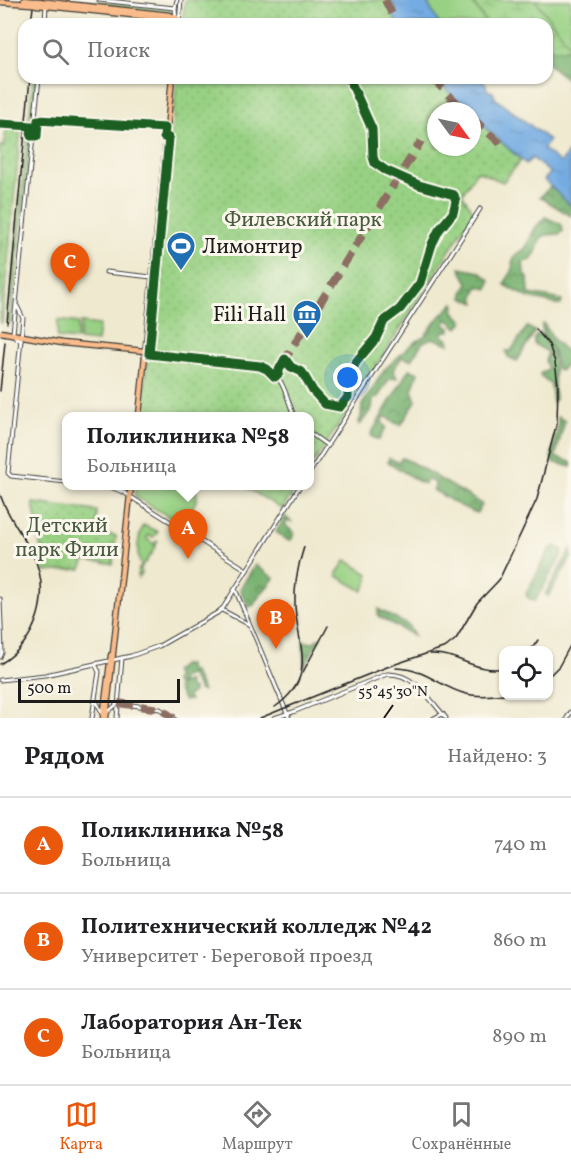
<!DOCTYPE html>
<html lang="ru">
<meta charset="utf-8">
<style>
:root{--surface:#fff;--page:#f2f2f2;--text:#202124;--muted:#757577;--line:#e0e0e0;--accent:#ea580c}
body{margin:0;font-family:Vollkorn,serif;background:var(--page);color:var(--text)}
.controls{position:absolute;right:18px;bottom:18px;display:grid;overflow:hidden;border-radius:12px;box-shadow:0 2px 4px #0004}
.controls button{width:54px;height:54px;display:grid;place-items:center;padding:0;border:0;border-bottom:2px solid var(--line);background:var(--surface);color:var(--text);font:30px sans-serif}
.compass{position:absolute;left:427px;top:102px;width:54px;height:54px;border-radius:50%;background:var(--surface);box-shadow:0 2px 4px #0004;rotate:123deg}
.scale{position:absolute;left:18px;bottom:15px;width:162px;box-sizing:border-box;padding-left:6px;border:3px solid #1c1c1c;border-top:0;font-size:16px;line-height:21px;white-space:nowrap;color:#1c1c1c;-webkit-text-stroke:4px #fbf7ec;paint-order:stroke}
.you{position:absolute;left:348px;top:378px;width:21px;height:21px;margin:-15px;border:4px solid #fff;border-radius:50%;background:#1a73e8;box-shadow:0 0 0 9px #1a73e833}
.badge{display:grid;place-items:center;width:39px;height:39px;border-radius:50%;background:var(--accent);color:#fff;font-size:20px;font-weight:700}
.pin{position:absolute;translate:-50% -50px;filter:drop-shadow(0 2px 3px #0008)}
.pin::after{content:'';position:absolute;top:32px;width:21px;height:18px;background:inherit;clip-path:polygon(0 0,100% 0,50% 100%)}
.popup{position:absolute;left:62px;top:412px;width:252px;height:78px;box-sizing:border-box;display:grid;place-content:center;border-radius:12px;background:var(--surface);filter:drop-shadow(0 2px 4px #0005);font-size:20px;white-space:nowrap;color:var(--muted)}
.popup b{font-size:22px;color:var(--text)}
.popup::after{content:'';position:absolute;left:50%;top:100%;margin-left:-12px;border:12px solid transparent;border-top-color:var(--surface)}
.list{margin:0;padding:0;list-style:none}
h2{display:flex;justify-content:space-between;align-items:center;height:78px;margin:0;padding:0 24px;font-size:26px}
h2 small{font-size:20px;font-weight:400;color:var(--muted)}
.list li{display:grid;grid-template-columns:39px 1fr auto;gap:18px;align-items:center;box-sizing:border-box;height:96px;padding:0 24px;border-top:2px solid var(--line)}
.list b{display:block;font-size:22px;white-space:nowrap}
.list p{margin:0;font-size:20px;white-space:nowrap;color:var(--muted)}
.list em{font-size:20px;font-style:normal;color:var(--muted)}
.icon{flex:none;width:33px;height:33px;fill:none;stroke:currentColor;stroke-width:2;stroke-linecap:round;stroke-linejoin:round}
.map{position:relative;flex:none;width:571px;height:718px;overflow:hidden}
.search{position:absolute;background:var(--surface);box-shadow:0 2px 4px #0004;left:18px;right:18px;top:18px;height:66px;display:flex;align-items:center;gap:15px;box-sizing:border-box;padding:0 21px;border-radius:18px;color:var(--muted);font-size:22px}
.sheet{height:366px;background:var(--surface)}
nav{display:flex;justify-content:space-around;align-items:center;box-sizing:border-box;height:84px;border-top:2px solid var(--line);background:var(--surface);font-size:16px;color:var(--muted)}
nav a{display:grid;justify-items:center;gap:3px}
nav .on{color:var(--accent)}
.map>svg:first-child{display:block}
.green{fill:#99d184;stroke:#5a7650;stroke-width:1.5}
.forest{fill:url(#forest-crowns);stroke:#4b6847;stroke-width:1.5}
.wetland{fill:url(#wetland-marsh);stroke:#5a7650;stroke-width:1.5}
.park{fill:url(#park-dots);stroke:#5a7650;stroke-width:1.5}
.water{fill:url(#water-ripples);stroke:#48647f;stroke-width:1.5}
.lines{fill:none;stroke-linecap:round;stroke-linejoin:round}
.minor-casing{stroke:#3c3b37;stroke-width:5}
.major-casing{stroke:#3c3b37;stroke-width:7}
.minor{stroke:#fff;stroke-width:3}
.major{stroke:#fabc8b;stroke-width:4.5}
.rail{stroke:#1c1c1c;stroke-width:1.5}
.major-bridge-casing{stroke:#3c3b37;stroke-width:7;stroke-linecap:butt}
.major-bridge{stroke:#fabc8b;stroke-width:4.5}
.quiet{stroke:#8d6e63;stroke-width:8;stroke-dasharray:15 8;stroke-linecap:butt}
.cycleway-casing{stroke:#fbf7ec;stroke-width:13}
.cycleway{stroke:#1b5e20;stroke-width:9}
.ticks{fill:none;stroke:#1c1c1c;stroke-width:2}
.labels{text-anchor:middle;stroke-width:6;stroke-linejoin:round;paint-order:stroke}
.park-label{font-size:21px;fill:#485b40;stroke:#fbf7ec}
.poi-label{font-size:21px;fill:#1c1c1c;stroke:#fbf7ec;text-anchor:start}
.ticks-label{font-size:15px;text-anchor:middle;fill:#1c1c1c;stroke:#fbf7ec;stroke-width:6;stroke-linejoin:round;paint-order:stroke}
</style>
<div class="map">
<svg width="571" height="718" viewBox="0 0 571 718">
<defs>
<pattern id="forest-crowns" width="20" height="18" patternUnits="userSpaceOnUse" patternTransform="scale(1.5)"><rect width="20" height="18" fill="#7ab372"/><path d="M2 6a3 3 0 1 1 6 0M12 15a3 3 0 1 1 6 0" fill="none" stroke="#63915d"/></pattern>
<pattern id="wetland-marsh" width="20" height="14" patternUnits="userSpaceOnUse" patternTransform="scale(1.5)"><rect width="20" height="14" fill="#99d184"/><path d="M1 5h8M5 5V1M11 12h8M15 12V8" fill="none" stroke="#83b371"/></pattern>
<pattern id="park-dots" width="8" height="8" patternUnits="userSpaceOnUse" patternTransform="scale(1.5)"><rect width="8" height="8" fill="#99d184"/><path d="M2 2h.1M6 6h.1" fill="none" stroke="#83b371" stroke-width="1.8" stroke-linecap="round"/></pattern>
<pattern id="water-ripples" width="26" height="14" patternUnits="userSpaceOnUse" patternTransform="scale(1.5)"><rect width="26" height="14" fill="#73abe2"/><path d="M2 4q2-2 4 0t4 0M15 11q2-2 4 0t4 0" fill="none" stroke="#5e8ab6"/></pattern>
</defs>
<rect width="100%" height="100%" fill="#fbf7ec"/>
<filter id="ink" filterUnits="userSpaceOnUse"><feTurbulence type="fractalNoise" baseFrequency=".0167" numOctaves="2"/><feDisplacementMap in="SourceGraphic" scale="12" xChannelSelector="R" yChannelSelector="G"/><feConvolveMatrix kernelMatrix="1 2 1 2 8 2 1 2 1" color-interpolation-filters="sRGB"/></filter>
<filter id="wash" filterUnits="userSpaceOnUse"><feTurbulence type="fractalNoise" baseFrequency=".008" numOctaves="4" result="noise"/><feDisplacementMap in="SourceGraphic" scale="24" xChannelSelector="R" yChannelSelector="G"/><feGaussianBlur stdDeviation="1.35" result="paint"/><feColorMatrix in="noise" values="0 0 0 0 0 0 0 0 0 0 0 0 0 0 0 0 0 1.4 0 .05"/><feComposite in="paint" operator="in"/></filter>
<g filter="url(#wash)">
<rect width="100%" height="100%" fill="#efe9cf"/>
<!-- green -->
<g class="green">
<path d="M76,0L171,9L172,13L76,4Z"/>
<path d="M426,0H471L487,24H439Z"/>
<path d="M535,0H571V47Z"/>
<path d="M33,78H37L11,323H8Z"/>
<path d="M58,320L78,323L77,340L57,338Z"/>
<path d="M81,323L99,325L97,342L79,340Z"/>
<path d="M136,486H196L197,499L182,525L135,496Z"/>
<path d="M143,525L158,532L153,537L148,535L147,539L154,544L158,540L152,553L140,569L142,573L138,578V571L142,565C134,556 139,536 143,525Z"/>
<path d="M346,560L368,574V580L363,591L337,576V573Z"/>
</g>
<!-- forest -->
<g class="forest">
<path d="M547,49H571V92L566,90L568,80L547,63Z"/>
<path d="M551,186L571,206V216L540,197Z"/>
<path d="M545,217L561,224L563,231L560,234L546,235L540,239L537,250L531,260L523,262L524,273L528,278L529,294L557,299L562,301L561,305L529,298L505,285C506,276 516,273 512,263L515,255L525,249L535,228Z"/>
<path d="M460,268L480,272L490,280L488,289L478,286L474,297L476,303L463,298V293L468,283Z"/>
<path d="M454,303L455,307L453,311L463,321L462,323L458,328L447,319L445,325L450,328V331H444L442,336L449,340V344L432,338L423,342L411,360L402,357L393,370L397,378L389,379L378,397L373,399L372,408L360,425L358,423L361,417L362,405L385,369L412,344L425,336L435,322Z"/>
<path d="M542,324H544L553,339L569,354V361L561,370L557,369L554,352L542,332Z"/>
<path d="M527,327L535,331L517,361L508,357L506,351H511Z"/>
<path d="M538,334C561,342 552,381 555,399L553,403L551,385L540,375L541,373L545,372L548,368L545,361L548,352L534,344V339Z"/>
<path d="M409,369L418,373L412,390L416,401L401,425L391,421L387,417H384L382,422L386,427L379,440L372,437L371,434Z"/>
<path d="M558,417L565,421L555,457L571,462V467L553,462L551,458L558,427Z"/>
<path d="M389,458L398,462L402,458L411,462L479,502L482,505L477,513C460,508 448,498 433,490L436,484L428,479L425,484L421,483L388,462Z"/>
<path d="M285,516L291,522L286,521V526L294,532L292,539L289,541L276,532Z"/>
<path d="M554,546L562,549L563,553L535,601L528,598L526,594L549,550Z"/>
<path d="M571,549V558L548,596L545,594Z"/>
<path d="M255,565L274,578C269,586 256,597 254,605L248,607L240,589Z"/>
<path d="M378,609L408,625L414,636L378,616Z"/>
<path d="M320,638L304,667L303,641L312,643Z"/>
<path d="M182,665H188V669L193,672L203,691H200L190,674L181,679V683L189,682L188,686L193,689V692L187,696L190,700L184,701L177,688L181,683L177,685L174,681L177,678L174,671Z"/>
</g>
<!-- wetland -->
<path class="wetland" d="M471,0H535L571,47V49H547V24H487Z"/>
<!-- park -->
<g class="park">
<path d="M185,0H390L396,11L392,13L398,24H182Z"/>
<path d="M177,78H435L467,111H436V147H472V116L521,160L503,182L477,171L462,194L474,212L346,414L310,468V416H153L142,415Z"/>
<path d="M6,127L21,128L2,322L0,324V146H4Z"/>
<path d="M244,486H298L282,509Z"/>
<path d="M33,503L97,511L96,533L116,536L113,564L85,560L81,569L45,572Z"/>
</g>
<!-- water -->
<g class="water">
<path d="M390,0H426L439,24H398L392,13L396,10Z"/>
<path d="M435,78H481L486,84L487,90L493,92L495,98L549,140L543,149L561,163L568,153L570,155L571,206L544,180L550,173L532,158L526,164L479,122L472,116V111H467Z"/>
</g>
</g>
<g filter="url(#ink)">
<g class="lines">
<!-- minor casing -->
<g class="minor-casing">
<g id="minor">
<path d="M99,0L175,8"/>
<path d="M176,19L175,8L177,0"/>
<path d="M179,22L181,0"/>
<path d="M45,24L46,4"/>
<path d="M36,119L167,128"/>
<path d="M106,272L152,277"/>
<path d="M17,306L23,318L8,473L11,476L66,482"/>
<path d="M21,340L16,338L13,333L39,78"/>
<path d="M145,351L265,365C283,376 287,398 294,416"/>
<path d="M310,433L328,446"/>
<path d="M310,472L480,209"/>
<path d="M96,486L113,488L123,492L247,570"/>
<path d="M118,488H131"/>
<path d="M235,589L289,718"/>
<path d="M0,599L2,653L0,657"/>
<path d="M222,610L248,624"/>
<path d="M0,680L45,675L131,656L159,646L217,613L223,608L300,486"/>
<path d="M96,701L103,714"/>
<path d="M118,703L160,709L174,718"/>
<path d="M108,712L118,703"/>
<path d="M92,718L99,672L95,664"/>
<path d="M117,718L122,658"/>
<path d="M274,718L293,712L387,674C415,673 429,699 446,718"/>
<path d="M434,718L443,714"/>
<path d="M567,718L571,712"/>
</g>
</g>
<!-- major casing -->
<g class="major-casing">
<g id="major">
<path d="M24,0L32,1"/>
<path d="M38,1L170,15L177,18L178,24"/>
<path d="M0,2L32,4"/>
<path d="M38,5L170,19L175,24"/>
<path d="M6,333L62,343L145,351"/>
<path d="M139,416L172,78"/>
<path d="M103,718L111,655"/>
<path d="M106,718L131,486"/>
</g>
</g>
<!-- minor -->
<use href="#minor" class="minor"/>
<!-- major -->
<use href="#major" class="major"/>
<!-- rail -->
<g class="rail">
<path d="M31,24L33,7"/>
<path d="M7,323L30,78"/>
<path d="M0,391L5,342"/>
<path d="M0,494C7,516 23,535 33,555C52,595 37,642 0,664"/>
<path d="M531,650L538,640"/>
<path d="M430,654C456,652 477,674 504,668"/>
<path d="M396,668C427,669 439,687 466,694C478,697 491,696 504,694"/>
<path d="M303,672L328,626"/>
<path d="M548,677L559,666L571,644"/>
<path d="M275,707C318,676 298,648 295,606C294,587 298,565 304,547"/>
<path d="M260,718L387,667L446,647L456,639L477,603L499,580L537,499L557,422L558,385L555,362L549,345L536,329"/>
</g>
<!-- major-bridge casing -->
<g class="major-bridge-casing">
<g id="major-bridge">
<path d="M32,1H38"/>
<path d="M32,4L38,5"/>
<path d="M1,332L6,333"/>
</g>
</g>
<!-- major-bridge -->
<use href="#major-bridge" class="major-bridge"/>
<!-- quiet -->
<g class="quiet">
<path d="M385,0L397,24"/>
<path d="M432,78L465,111"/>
<path d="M472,118L501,144"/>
<path d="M282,364L421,141"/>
<path d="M118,703L160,709L174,718"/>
</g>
<!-- cycleway casing -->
<g class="cycleway-casing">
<path id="cycleway" d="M0,124L32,126L31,136H37L38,120L165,128L164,137L169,138L149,354L260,366L267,369L275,377L279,373V370L285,359L291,367L302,372L313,391L325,404L340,407L348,397V379L356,362L376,338L384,321L400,309L420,283L432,244L439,230L453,213L456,201L454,195L419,185L385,170L375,163L373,157L372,129L349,78"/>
</g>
<!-- cycleway -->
<use href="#cycleway" class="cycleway"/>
</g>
</g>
<!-- ticks -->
<path class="ticks" d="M384,718L393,705"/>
<!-- icons -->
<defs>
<g id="stadium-pin" transform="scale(1.5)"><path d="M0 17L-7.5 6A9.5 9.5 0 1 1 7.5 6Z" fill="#1f6fb2" stroke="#fbf7ec"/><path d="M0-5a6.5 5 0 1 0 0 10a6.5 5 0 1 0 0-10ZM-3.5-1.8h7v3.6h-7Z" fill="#fff"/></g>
<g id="museum-pin" transform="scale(1.5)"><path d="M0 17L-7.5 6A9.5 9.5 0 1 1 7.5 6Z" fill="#1f6fb2" stroke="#fbf7ec"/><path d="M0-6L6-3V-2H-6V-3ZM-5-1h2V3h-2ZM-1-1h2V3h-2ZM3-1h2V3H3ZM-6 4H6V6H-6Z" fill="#fff"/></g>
</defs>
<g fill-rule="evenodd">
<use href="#stadium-pin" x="181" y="246"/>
<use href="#museum-pin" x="307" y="314"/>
</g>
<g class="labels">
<!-- park labels -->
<g class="park-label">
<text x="303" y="226">Филевский парк</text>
<text x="67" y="532">Детский<tspan x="67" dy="24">парк Фили</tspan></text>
</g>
<!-- poi labels -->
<g class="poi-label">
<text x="202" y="253">Лимонтир</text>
<text x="286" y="321" text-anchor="end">Fili Hall</text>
</g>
</g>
<g class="ticks-label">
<text x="393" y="696">55°45'30"N</text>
</g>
</svg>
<div class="controls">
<button><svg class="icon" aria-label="locate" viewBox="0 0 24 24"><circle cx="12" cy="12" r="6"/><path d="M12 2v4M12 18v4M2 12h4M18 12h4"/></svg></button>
</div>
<svg class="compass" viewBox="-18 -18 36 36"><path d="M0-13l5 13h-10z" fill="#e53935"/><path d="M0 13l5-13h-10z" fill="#757577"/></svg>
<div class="scale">500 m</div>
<div class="you"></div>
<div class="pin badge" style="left:188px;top:559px">A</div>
<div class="popup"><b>Поликлиника №58</b>Больница</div>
<div class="pin badge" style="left:276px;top:649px">B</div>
<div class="pin badge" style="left:70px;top:293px">C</div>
<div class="search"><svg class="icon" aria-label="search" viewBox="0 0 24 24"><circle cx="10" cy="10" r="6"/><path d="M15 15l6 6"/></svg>Поиск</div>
</div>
<section class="sheet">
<h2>Рядом<small>Найдено: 3</small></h2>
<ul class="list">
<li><span class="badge">A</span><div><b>Поликлиника №58</b><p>Больница</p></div><em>740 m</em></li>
<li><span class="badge">B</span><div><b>Политехнический колледж №42</b><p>Университет · Береговой проезд</p></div><em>860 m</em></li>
<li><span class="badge">C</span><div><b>Лаборатория Ан-Тек</b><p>Больница</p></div><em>890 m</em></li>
</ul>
</section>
<nav>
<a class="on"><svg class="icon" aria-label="map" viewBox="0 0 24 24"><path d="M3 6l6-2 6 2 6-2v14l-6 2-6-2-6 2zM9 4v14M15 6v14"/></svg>Карта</a>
<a><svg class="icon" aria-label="directions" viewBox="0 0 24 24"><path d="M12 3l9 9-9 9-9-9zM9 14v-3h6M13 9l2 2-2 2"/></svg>Маршрут</a>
<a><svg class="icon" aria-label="saved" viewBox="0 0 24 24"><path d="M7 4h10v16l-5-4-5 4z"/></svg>Сохранённые</a>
</nav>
